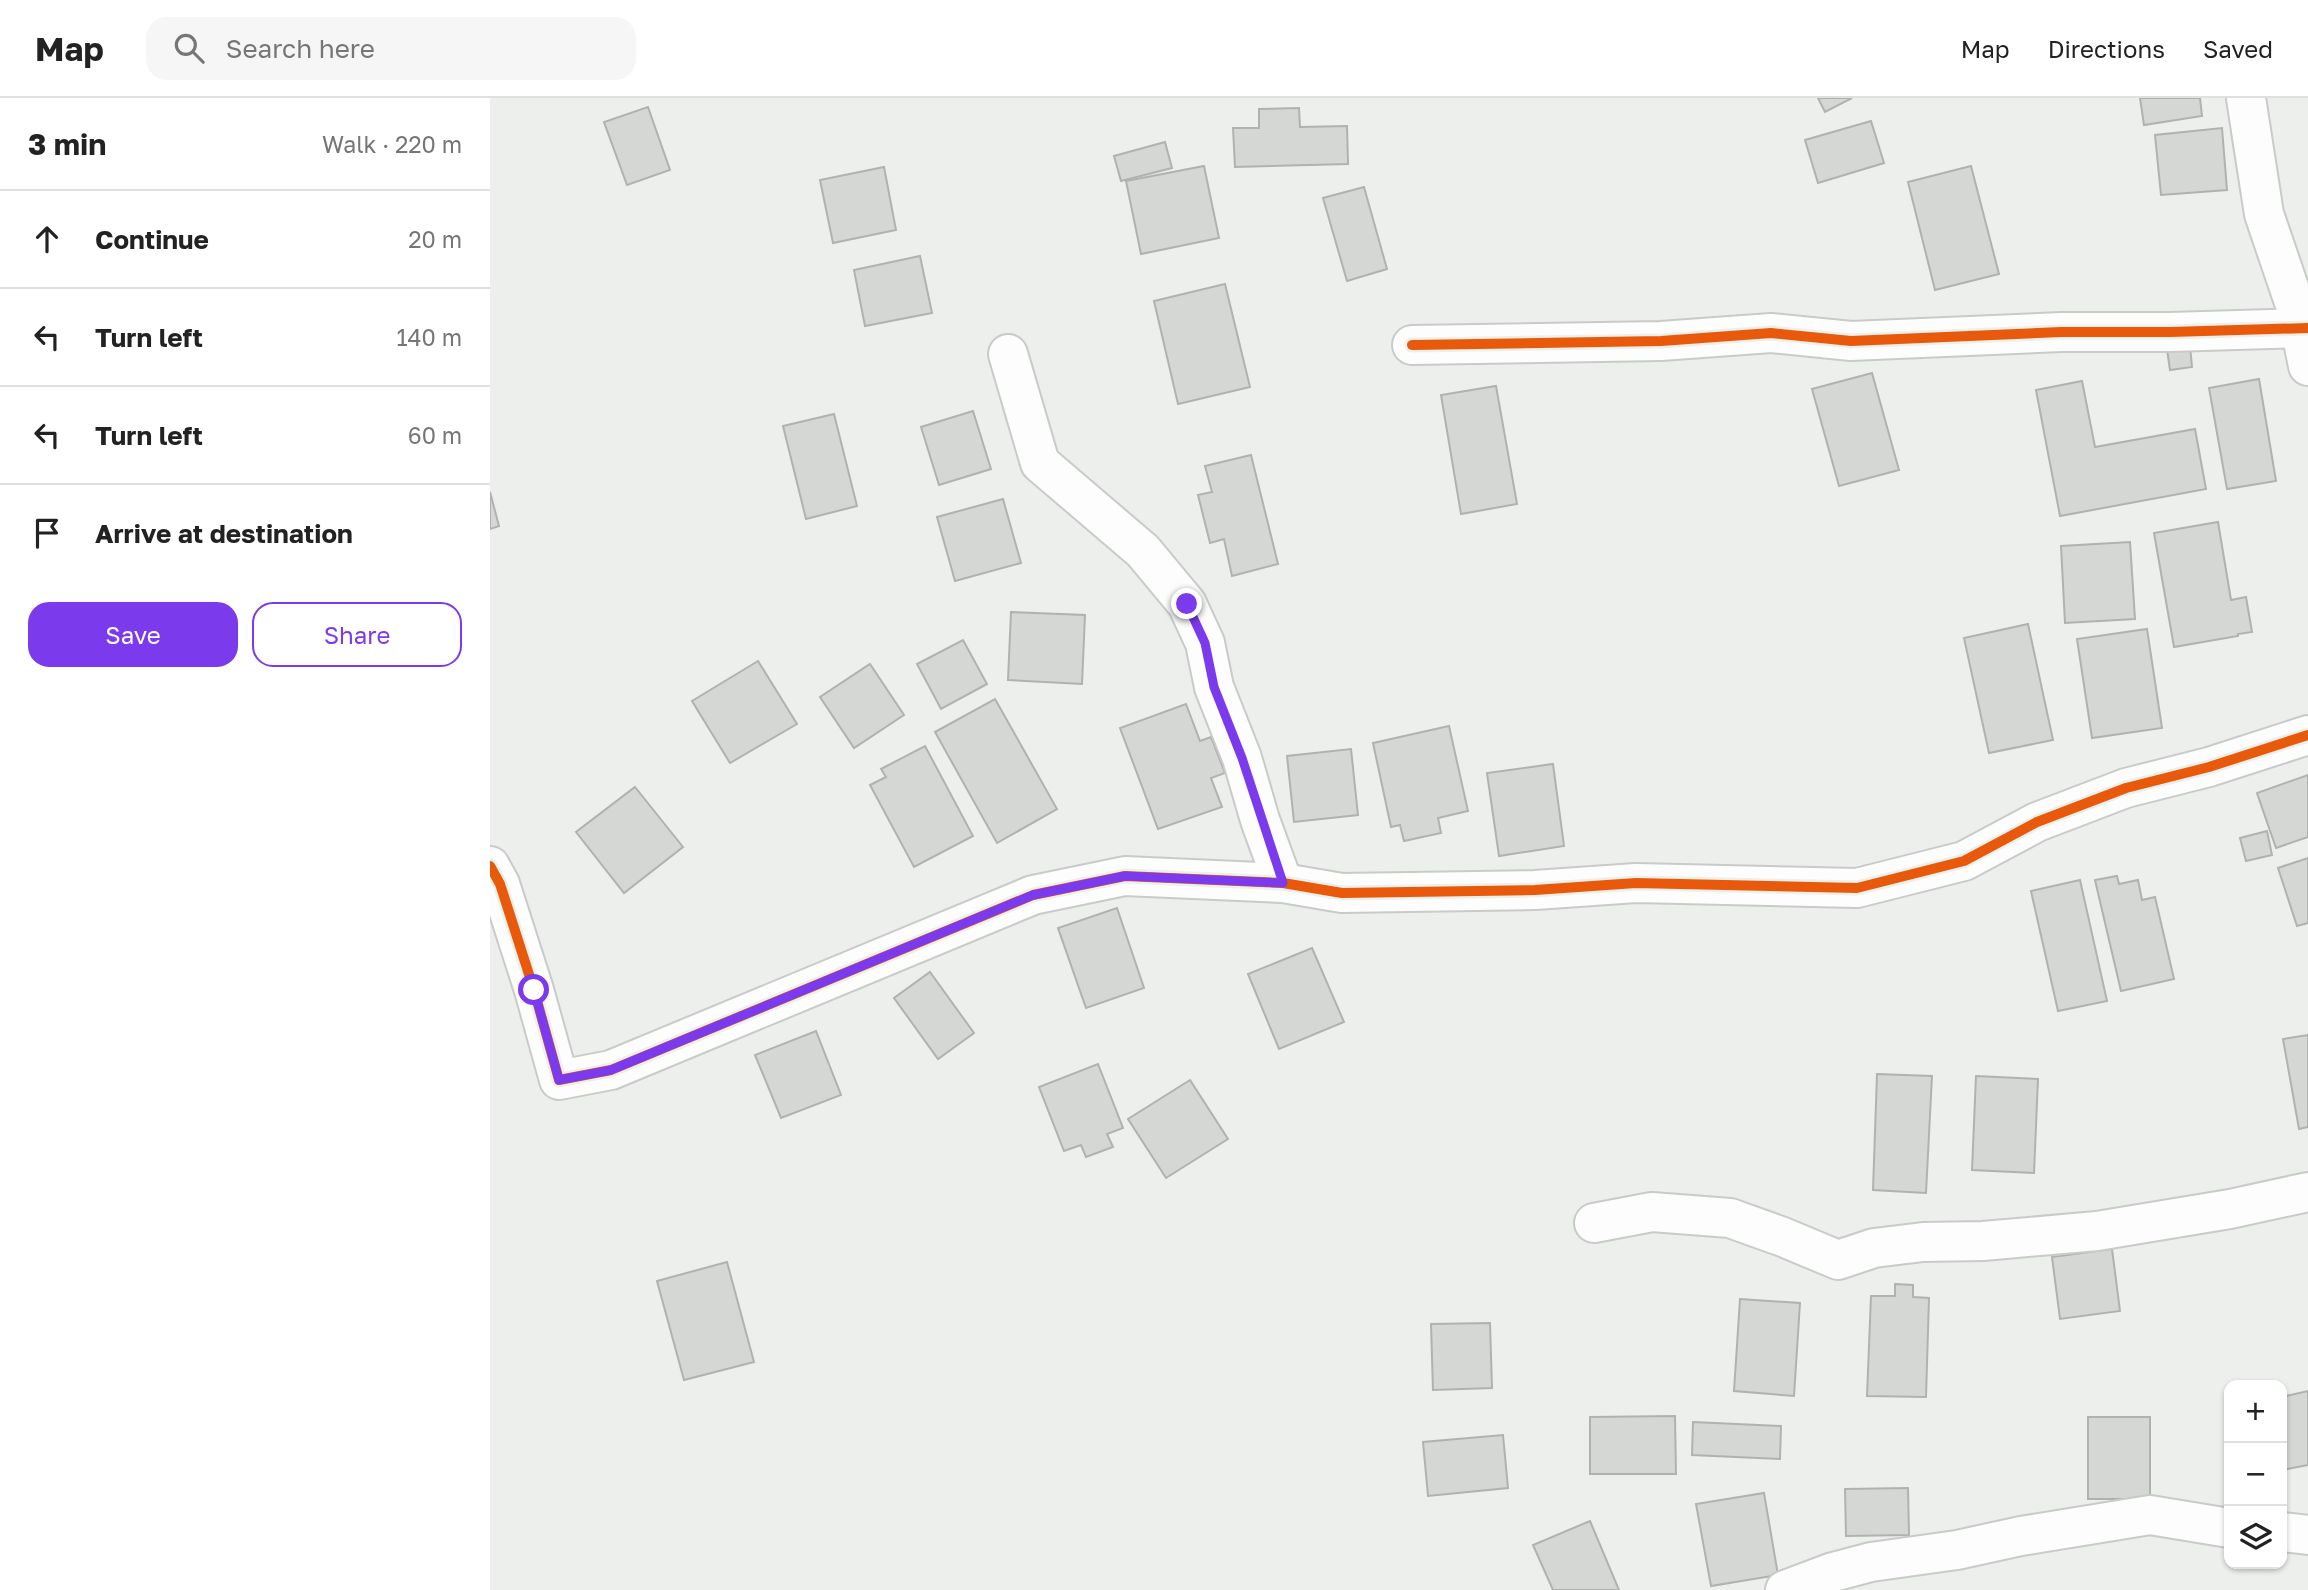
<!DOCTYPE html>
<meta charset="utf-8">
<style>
:root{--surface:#fff;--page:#f6f6f6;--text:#222;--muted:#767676;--line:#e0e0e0;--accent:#7c3aed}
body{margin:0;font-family:"Golos Text",sans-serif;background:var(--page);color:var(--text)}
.controls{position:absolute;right:21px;bottom:21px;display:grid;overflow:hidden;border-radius:14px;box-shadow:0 2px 5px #0004}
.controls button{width:63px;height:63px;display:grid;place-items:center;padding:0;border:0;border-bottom:2px solid var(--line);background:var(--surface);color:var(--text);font:35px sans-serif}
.stop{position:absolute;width:21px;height:21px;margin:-16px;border:5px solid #7c3aed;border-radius:50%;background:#fff}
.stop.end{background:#7c3aed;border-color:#fff;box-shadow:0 2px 7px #0008}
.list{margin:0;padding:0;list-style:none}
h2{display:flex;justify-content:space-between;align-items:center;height:91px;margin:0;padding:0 28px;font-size:30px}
h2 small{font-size:23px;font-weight:400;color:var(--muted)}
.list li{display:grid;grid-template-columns:46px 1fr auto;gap:21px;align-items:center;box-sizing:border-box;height:98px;padding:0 28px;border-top:2px solid var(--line)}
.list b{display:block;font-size:26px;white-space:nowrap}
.list em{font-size:23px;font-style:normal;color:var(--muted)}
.actions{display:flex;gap:14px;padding:21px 28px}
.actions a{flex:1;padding:16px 0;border:2px solid var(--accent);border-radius:21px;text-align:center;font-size:24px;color:var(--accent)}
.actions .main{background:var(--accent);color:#fff}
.icon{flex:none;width:38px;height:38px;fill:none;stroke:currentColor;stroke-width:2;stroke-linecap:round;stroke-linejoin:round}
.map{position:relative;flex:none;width:1818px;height:1492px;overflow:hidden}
header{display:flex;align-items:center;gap:42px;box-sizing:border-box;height:98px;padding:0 35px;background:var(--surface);border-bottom:2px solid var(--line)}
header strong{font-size:33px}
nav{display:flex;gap:38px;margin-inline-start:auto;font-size:24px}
.search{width:490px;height:63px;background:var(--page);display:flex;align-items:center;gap:18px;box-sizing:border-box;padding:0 24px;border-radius:21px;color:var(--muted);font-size:26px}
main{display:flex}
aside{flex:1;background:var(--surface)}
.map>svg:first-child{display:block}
.building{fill:#d5d7d5;stroke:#b0b2b0;stroke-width:2}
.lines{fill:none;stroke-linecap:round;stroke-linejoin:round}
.street-casing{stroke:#c9cbc9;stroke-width:42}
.street{stroke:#fcfdfc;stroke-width:38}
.cycleway-casing{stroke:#ebf0eb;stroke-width:15}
.cycleway{stroke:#e8590c;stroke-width:10}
.route{stroke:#7c3aed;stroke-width:9}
</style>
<header>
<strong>Map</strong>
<div class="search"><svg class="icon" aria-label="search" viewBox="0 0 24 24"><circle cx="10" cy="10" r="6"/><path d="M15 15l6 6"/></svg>Search here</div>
<nav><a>Map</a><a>Directions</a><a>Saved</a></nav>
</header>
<main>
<aside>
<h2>3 min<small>Walk · 220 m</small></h2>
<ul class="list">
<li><svg class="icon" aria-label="ahead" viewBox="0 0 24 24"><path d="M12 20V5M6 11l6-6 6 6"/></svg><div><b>Continue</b></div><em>20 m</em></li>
<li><svg class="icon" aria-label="left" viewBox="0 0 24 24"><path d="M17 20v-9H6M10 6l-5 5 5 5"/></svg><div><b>Turn left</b></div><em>140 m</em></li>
<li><svg class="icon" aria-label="left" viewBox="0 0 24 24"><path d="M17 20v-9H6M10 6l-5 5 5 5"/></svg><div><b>Turn left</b></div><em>60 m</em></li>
<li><svg class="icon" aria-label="arrive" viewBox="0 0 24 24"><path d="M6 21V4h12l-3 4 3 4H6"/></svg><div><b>Arrive at destination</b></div></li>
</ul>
<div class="actions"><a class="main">Save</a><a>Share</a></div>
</aside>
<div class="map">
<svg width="1818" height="1492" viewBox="0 0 1818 1492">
<rect width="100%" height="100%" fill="#ecefec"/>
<!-- building -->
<g class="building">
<path d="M1328,0H1362L1335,14Z"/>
<path d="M1650,0H1710L1712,18L1654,27Z"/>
<path d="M158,9L180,72L137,87L114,24Z"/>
<path d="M809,10L810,29L857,28L858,66L745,69L743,30H769V11Z"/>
<path d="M1381,23L1394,65L1328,85L1315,42Z"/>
<path d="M1732,30L1737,92L1671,97L1665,37Z"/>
<path d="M675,44L682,70L631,83L624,58Z"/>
<path d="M714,68L729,140L651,156L636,83Z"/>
<path d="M1481,68L1509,176L1445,192L1418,84Z"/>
<path d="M394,69L406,132L343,145L330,82Z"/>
<path d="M874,89L897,171L857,183L833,100Z"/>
<path d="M430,158L442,215L375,228L364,172Z"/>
<path d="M735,186L760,289L688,306L664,203Z"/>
<path d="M1700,248L1702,269L1680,272L1677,251Z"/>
<path d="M1382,275L1409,372L1349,388L1322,291Z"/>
<path d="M1769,281L1786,383L1737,391L1719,290Z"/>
<path d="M1592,283L1605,349L1705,331L1716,391L1570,418L1546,292Z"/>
<path d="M1006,288L1027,406L971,416L951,297Z"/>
<path d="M483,313L501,371L449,387L431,329Z"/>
<path d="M344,316L367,408L316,421L293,328Z"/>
<path d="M761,357L788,466L742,478L734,441L720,445L708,397L722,394L715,368Z"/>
<path d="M0,394L9,428L0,431Z"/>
<path d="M513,401L531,465L465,483L447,419Z"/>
<path d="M1728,424L1741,502L1756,499L1762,534L1748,536V538L1684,549L1664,435Z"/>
<path d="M1640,444L1645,521L1575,525L1571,448Z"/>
<path d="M521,514L595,517L592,586L518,582Z"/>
<path d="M1538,526L1563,642L1499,655L1474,540Z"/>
<path d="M1657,531L1672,630L1602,640L1587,541Z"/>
<path d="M473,542L497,586L451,611L427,566Z"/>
<path d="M268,563L307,626L240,665L202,603Z"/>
<path d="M380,566L414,617L364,650L330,599Z"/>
<path d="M505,601L567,711L507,745L445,634Z"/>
<path d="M696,606L710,643L721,639L735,675L721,680L732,709L668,731L630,630Z"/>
<path d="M959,628L978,713L948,720L951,735L914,743L910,727L901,729L883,645Z"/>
<path d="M435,648L483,738L424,769L380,687L396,679L391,671Z"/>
<path d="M861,651L868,717L804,724L797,658Z"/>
<path d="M1063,666L1074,748L1009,758L997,675Z"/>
<path d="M1818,677V739L1786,750L1767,695Z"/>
<path d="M145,689L193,749L134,795L86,734Z"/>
<path d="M1777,733L1782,757L1756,763L1750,740Z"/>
<path d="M1818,760V825L1807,828L1788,770Z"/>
<path d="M1627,778L1629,786L1648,782L1652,802L1665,799L1684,881L1631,893L1605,782Z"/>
<path d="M1590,782L1617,903L1568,913L1541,793Z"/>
<path d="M627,810L654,890L596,910L568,830Z"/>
<path d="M822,850L854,924L789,951L758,876Z"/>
<path d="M440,874L484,935L448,961L404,900Z"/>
<path d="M326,933L351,997L291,1020L265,957Z"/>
<path d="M1818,937V1029L1809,1031L1793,941Z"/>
<path d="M608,966L633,1030L617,1036L623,1049L596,1059L591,1047L574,1053L549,989Z"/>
<path d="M1387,976L1442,978L1436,1095L1383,1092Z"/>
<path d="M1486,978L1548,981L1544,1075L1482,1072Z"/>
<path d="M700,982L738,1041L676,1080L638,1021Z"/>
<path d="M1622,1151L1630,1213L1570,1221L1562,1159Z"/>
<path d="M237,1164L264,1264L194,1282L167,1183Z"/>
<path d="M1405,1186L1423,1187V1199L1439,1200L1436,1299L1377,1298L1381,1198H1405Z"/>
<path d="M1250,1201L1310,1205L1304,1298L1244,1293Z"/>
<path d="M1000,1225L1002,1290L943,1292L941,1226Z"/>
<path d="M1818,1293V1367L1792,1372V1299Z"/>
<path d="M1185,1318L1186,1376H1100V1319Z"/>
<rect x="1598" y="1319" width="62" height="82"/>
<path d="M1203,1324L1291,1328L1290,1361L1202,1357Z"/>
<path d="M1013,1337L1018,1390L938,1398L933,1344Z"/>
<path d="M1418,1390L1419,1437L1356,1438L1355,1391Z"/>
<path d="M1274,1395L1288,1477L1221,1488L1206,1406Z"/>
<path d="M1100,1423L1129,1492H1063L1043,1447Z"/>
</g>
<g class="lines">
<!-- street casing -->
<g class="street-casing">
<g id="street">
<path d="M1756,0L1774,116L1807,213L1818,268"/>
<path d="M922,247L1171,243L1281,235L1361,243L1571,234H1680L1818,230"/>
<path d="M518,256L550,365L653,453L697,506L715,545L724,589L752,660L770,722L793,785"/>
<path d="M0,768L10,786L44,892L69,982L121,972L543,797L635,778L793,785L852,795L1045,792L1146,785L1367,790L1474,763L1547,724L1636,690L1719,669L1818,637"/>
<path d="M1104,1125L1162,1114L1240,1120L1293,1139L1348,1162L1384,1150L1433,1144L1493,1143L1607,1133L1740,1111L1818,1094"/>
<path d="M1792,1434L1818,1437"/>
<path d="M1295,1492L1343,1474L1381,1464L1467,1452L1531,1438L1660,1417L1739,1430"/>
</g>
</g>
<!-- street -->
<use href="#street" class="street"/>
<!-- cycleway casing -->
<g class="cycleway-casing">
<g id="cycleway">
<path d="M922,247L1171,243L1281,235L1361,243L1571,234H1680L1818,230"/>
<path d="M0,768L10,786L44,892L69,982L121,972L543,797L635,778L793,785L852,795L1045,792L1146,785L1367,790L1474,763L1547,724L1636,690L1719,669L1818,637"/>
</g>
</g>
<!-- cycleway -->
<use href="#cycleway" class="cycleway"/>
</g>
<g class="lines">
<!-- route -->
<path class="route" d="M44,892L69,982L121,972L543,797L635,778L793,785L752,660L724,589L715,545L697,506"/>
</g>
</svg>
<div class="controls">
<button>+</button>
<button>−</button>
<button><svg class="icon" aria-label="layers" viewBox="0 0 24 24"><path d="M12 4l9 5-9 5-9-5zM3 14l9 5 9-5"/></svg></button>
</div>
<div class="stop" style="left:44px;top:892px"></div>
<div class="stop end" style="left:697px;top:506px"></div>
</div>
</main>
